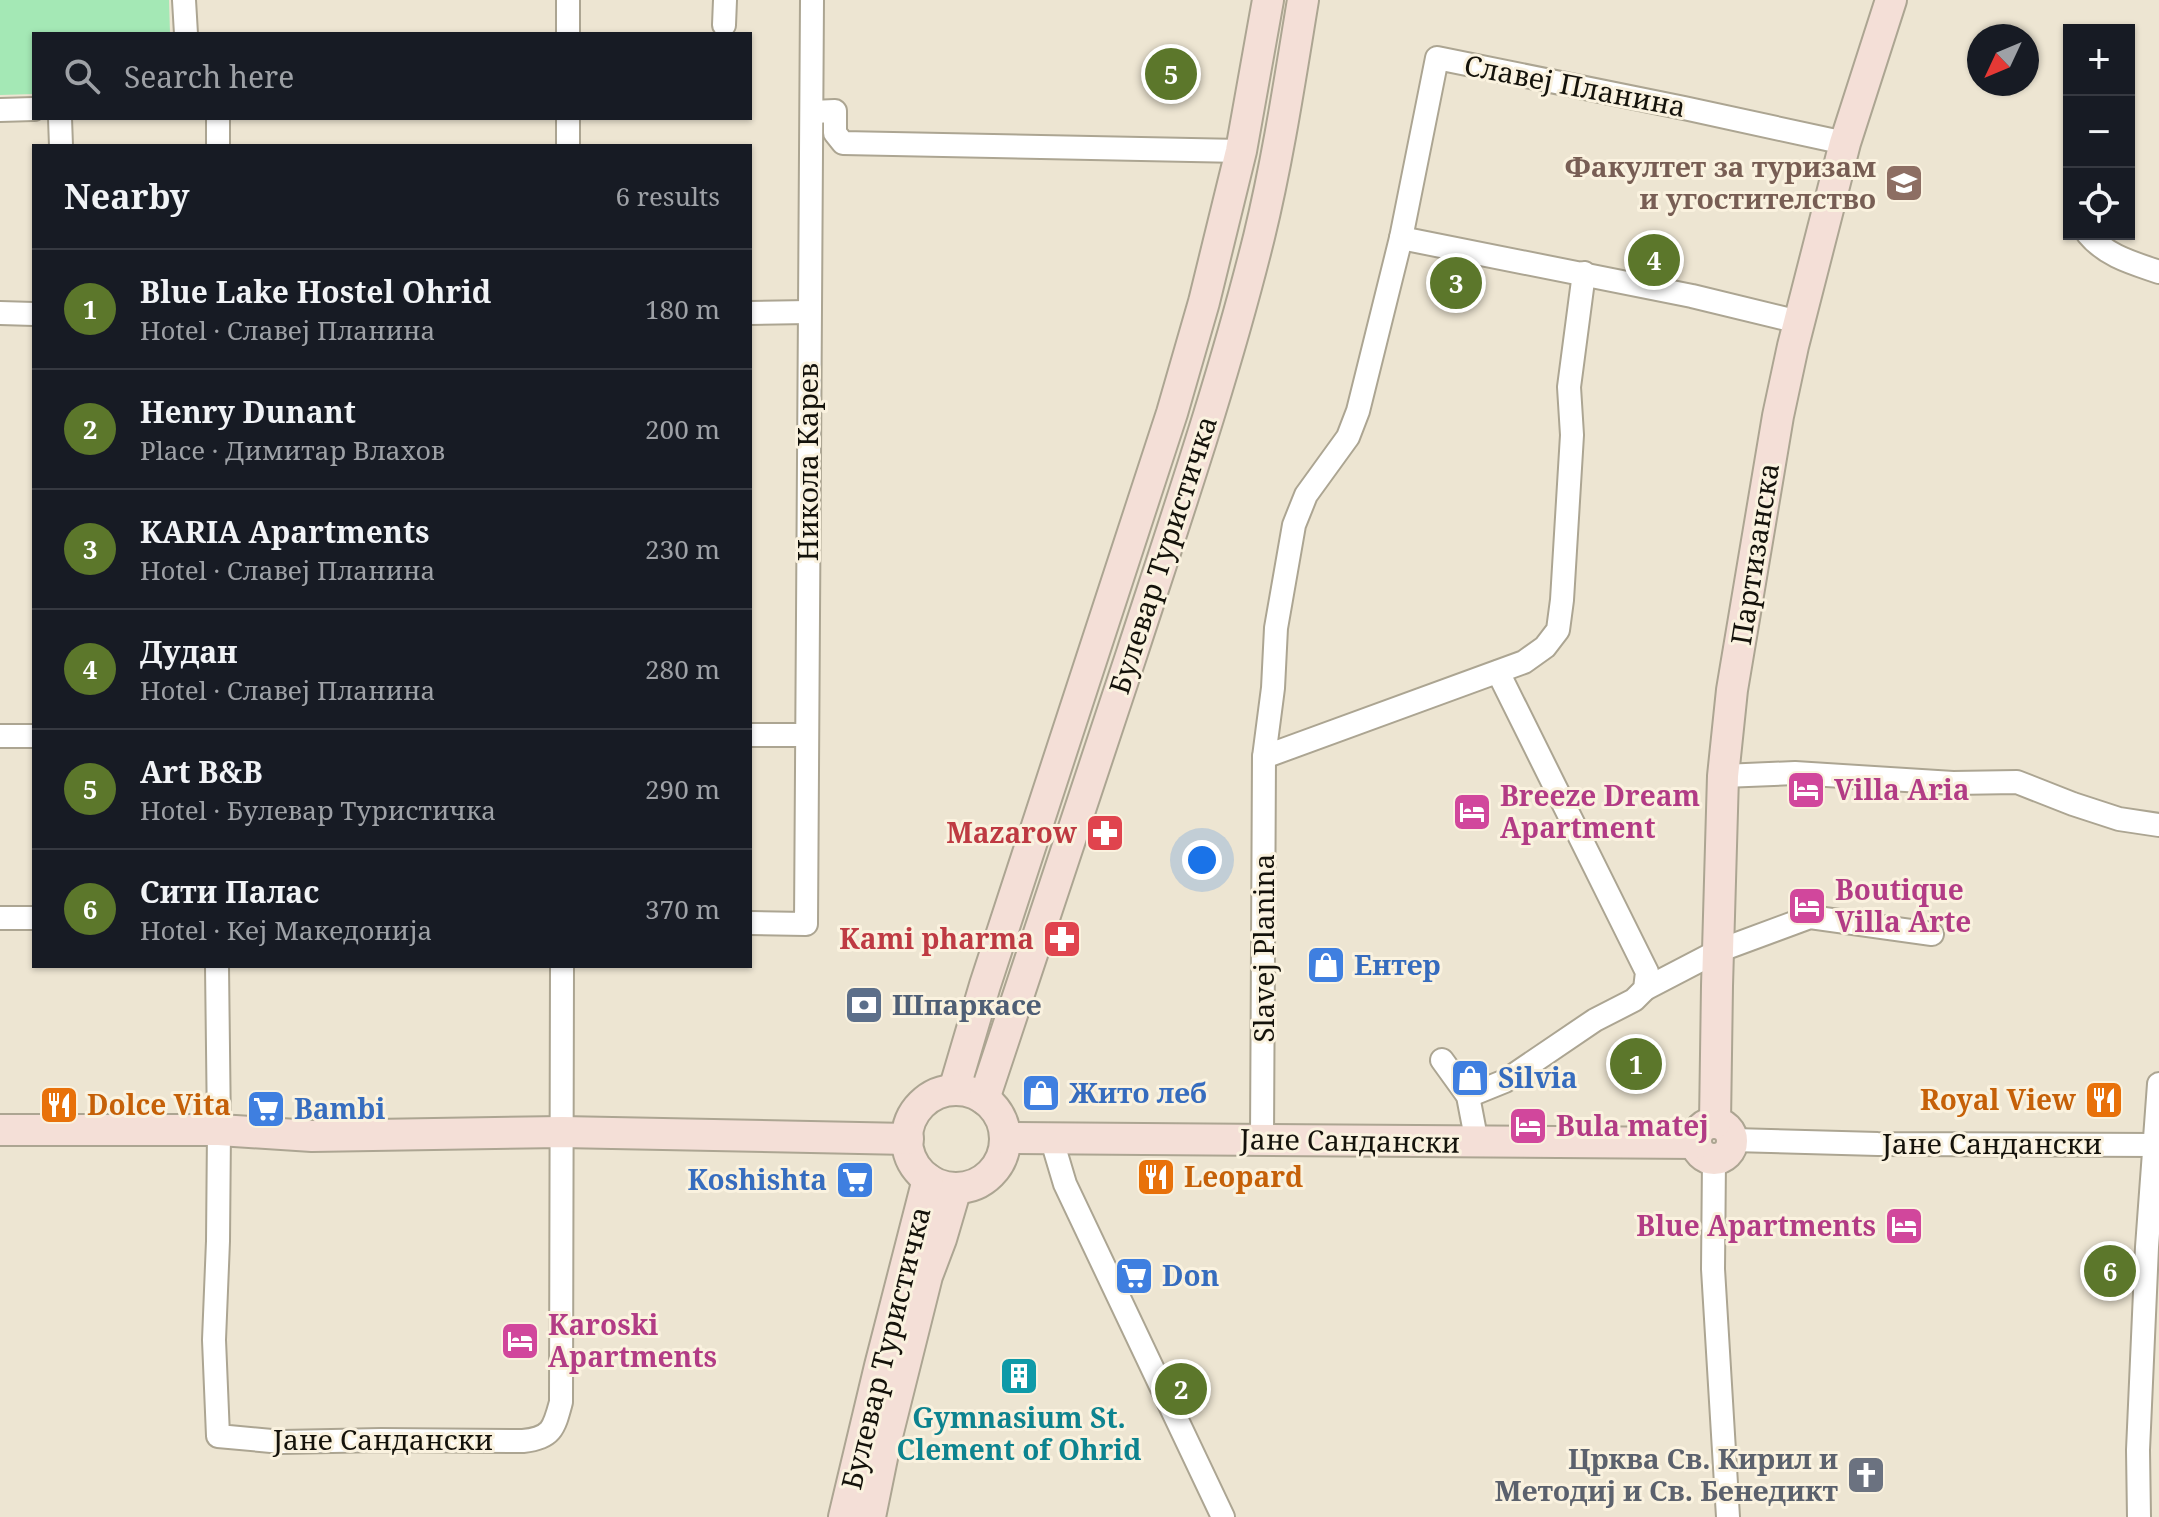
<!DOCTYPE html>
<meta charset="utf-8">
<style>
:root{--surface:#171b24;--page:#20242c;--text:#f1f3f6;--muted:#9ea1a6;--line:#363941;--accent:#5c772b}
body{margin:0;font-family:"Noto Serif",serif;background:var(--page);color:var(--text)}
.controls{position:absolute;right:24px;top:24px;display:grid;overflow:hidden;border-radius:0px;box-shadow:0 2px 6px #0004}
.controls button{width:72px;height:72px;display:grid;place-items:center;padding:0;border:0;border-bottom:2px solid var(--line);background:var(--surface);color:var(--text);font:40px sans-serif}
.compass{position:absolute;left:1967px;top:24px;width:72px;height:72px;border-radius:50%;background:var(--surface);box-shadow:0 2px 6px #0004;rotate:226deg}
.you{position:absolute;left:1202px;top:860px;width:28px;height:28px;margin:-20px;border:6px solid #fff;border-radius:50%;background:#1a73e8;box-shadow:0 0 0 12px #1a73e833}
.badge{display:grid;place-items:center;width:52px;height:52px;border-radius:50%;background:var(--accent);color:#fff;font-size:26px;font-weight:700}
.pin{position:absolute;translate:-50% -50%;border:4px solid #fff;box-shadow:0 2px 8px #0006}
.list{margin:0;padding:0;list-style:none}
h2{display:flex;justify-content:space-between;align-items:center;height:104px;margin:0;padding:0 32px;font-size:34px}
h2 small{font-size:26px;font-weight:400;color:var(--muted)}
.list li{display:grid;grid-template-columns:52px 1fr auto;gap:24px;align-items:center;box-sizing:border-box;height:120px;padding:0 32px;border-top:2px solid var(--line)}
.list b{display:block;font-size:30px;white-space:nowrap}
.list p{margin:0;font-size:26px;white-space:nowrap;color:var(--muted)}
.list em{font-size:26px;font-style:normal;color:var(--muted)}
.icon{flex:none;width:44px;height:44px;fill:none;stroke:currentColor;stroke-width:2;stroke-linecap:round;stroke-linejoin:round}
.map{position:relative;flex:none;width:2159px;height:1517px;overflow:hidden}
.search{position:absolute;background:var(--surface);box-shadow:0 2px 6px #0004;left:32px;top:32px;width:720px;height:88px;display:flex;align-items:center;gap:20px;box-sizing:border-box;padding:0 28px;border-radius:0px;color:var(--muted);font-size:30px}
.panel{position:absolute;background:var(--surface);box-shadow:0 2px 6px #0004;left:32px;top:144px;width:720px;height:824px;border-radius:0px}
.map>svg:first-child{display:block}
.green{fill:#a4e8b5}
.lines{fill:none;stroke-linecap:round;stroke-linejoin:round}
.street-casing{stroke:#aca592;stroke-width:26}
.secondary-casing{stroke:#aca592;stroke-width:34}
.street{stroke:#fff;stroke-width:22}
.secondary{stroke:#f4dfd7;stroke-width:30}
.labels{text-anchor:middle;stroke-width:6;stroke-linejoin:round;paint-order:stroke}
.street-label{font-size:28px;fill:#14120b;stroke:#faf2df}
.education-label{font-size:28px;font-weight:bold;fill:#785e54;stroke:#faf2df;text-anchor:end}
.hotel-label{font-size:28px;font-weight:bold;fill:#b23c85;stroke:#faf2df;text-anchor:start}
.health-label{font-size:28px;font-weight:bold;fill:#be3a42;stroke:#faf2df;text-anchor:end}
.shop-label{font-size:28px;font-weight:bold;fill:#366cbe;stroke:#faf2df;text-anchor:start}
.service-label{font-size:28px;font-weight:bold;fill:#4e5e75;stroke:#faf2df;text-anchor:start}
.food-label{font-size:28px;font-weight:bold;fill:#c56008;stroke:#faf2df;text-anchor:start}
.culture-label{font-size:28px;font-weight:bold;fill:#0d838f;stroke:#faf2df}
.worship-label{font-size:28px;font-weight:bold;fill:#5b616d;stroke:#faf2df;text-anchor:end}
</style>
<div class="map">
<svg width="2159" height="1517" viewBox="0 0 2159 1517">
<rect width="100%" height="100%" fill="#ede5d2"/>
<!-- green -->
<path class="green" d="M0,0H169L170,34H34V94L0,95Z"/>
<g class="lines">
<!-- street casing -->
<g class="street-casing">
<g id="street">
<path d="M184,0L186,34"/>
<path d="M724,25L725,0"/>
<path d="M568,34V0"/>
<path d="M0,110L34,109"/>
<path d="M812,112L835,111V133L843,143L1241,151"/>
<path d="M60,118L61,146"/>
<path d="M218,118V146"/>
<path d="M568,146V118"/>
<path d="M2088,234C2106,256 2133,263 2159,272"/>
<path d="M1401,238L1692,296L1799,322"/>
<path d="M1584,273L1569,387L1572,435L1562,600L1558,630L1545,647L1524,662L1264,757L1273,688L1276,628L1294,525L1306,495L1348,437L1358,411L1401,238L1437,58L1684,108L1845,143"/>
<path d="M0,313L34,314"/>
<path d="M750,313L809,312"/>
<path d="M750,735H807"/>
<path d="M0,736H34"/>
<path d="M1723,776L1795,773L1953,783L2017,782L2073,804L2119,819L2159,825"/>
<path d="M0,918H34"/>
<path d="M750,923L806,924L812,0"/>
<path d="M217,966L219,1130L218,1241L214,1340L218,1436L282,1442L381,1440L523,1441C552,1438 554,1428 561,1402L562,966"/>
<path d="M1645,989L1718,951L1810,917L1932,934"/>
<path d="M1442,1060L1468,1096L1477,1143"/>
<path d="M1468,1096L1505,1081L1595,1020L1634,1000L1645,989L1647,972L1498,672"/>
<path d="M1051,1137L1065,1184L1223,1517"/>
<path d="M1262,1140L1264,757"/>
<path d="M1733,1140L1878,1144L2156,1145"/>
<path d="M1714,1159L1713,1269L1728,1517"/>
<path d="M2139,1517L2138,1450L2147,1247L2159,1084"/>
</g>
</g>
<!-- secondary casing -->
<g class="secondary-casing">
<g id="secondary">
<path d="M954,1090L985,985L1172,413L1204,302L1241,151L1268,0"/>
<circle cx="956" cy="1139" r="49"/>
<path d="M984,1099C1034,951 1083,802 1132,653C1177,515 1224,378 1259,237C1278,159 1290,79 1303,0"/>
<circle cx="1714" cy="1141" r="18"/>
<path d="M1715,1123L1717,986L1723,776L1732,690L1778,416L1793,346L1845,143L1891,0"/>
<path d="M0,1130H219L312,1136L562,1132L908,1139"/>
<path d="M1005,1138L1696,1143"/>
<path d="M844,1517L880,1366L928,1179"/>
<path d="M870,1517L884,1448L927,1276L941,1239L956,1188"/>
</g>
</g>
<!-- street -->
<use href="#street" class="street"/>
<!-- secondary -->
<use href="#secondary" class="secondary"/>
</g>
<!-- icons -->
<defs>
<g id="university-square" transform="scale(2)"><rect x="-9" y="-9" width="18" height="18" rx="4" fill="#8d6e63" stroke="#faf2df"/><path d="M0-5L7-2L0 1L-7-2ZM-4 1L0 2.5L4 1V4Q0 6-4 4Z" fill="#fff"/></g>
<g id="hotel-square" transform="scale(2)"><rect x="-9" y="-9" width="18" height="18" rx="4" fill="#d1479c" stroke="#faf2df"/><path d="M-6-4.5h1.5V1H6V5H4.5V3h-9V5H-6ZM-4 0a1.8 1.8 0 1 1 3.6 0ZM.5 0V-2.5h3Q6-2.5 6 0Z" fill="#fff"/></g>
<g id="pharmacy-square" transform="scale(2)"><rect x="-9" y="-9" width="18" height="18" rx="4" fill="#e0444e" stroke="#faf2df"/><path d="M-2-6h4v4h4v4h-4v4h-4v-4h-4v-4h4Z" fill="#fff"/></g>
<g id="shop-square" transform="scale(2)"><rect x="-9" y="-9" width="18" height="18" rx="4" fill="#3f7fe0" stroke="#faf2df"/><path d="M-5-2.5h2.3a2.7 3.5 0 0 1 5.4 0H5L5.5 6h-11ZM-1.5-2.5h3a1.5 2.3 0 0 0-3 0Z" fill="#fff"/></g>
<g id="bank-square" transform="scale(2)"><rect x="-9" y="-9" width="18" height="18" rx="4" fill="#5c6f8a" stroke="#faf2df"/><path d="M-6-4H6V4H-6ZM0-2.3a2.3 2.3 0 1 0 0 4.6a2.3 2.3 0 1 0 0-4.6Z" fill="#fff"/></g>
<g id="restaurant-square" transform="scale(2)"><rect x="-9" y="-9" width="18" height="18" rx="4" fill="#e8710a" stroke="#faf2df"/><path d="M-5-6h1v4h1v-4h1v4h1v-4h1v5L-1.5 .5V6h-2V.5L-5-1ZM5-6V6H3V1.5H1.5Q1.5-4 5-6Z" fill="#fff"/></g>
<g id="supermarket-square" transform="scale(2)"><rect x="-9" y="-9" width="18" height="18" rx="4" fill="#3f7fe0" stroke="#faf2df"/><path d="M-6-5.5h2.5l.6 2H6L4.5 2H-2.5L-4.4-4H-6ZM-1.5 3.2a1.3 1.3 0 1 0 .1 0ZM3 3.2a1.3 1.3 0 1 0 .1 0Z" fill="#fff"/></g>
<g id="building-square" transform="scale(2)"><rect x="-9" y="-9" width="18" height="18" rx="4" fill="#0f9aa8" stroke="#faf2df"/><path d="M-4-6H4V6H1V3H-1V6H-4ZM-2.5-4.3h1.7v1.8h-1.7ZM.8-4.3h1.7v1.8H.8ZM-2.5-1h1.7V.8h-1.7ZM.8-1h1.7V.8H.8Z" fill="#fff"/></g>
<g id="church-square" transform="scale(2)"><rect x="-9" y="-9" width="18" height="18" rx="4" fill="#6b7280" stroke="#faf2df"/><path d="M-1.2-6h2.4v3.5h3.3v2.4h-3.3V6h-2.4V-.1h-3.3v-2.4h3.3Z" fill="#fff"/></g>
</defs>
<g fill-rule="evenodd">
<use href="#university-square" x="1904" y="183"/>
<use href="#hotel-square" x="1806" y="790"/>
<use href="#hotel-square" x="1472" y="812"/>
<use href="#pharmacy-square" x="1105" y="833"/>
<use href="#hotel-square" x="1807" y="906"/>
<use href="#pharmacy-square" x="1062" y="939"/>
<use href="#shop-square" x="1326" y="965"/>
<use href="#bank-square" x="864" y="1005"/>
<use href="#shop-square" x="1470" y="1078"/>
<use href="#shop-square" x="1041" y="1093"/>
<use href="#restaurant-square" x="2104" y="1100"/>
<use href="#restaurant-square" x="59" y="1105"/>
<use href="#supermarket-square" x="266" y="1109"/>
<use href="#hotel-square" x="1528" y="1126"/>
<use href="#restaurant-square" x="1156" y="1177"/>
<use href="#supermarket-square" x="855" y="1180"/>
<use href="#hotel-square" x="1904" y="1226"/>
<use href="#supermarket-square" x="1134" y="1276"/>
<use href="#hotel-square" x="520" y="1341"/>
<use href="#building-square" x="1019" y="1376"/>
<use href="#church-square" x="1866" y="1475"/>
</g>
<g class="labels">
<!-- street labels -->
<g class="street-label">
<text transform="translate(1575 86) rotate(11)" y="10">Славеј Планина</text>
<text transform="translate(808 462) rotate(-90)" y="10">Никола Карев</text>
<text transform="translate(1755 554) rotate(-81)" y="10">Партизанска</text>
<text transform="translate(1163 555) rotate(-72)" y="10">Булевар Туристичка</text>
<text transform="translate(1264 948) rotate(-90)" y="10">Slavej Planina</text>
<text transform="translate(1350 1141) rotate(1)" y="10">Јане Сандански</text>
<text x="1992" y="1154">Јане Сандански</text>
<text transform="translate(886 1348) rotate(-76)" y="10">Булевар Туристичка</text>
<text x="383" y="1450">Јане Сандански</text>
</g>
<!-- education labels -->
<g class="education-label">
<text x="1876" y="177">Факултет за туризам<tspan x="1876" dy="32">и угостителство</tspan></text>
</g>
<!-- hotel labels -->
<g class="hotel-label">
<text x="1834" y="800">Villa Aria</text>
<text x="1500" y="806">Breeze Dream<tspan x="1500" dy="32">Apartment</tspan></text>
<text x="1835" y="900">Boutique<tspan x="1835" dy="32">Villa Arte</tspan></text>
<text x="1556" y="1136">Bula matej</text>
<text x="1876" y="1236" text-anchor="end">Blue Apartments</text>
<text x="548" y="1335">Karoski<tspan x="548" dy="32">Apartments</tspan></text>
</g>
<!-- health labels -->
<g class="health-label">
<text x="1077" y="843">Mazarow</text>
<text x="1034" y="949">Kami pharma</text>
</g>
<!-- shop labels -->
<g class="shop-label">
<text x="1354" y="975">Ентер</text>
<text x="1498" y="1088">Silvia</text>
<text x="1069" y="1103">Жито леб</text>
<text x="294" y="1119">Bambi</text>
<text x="827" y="1190" text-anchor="end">Koshishta</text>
<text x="1162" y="1286">Don</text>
</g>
<!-- service labels -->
<g class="service-label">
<text x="892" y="1015">Шпаркасе</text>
</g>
<!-- food labels -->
<g class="food-label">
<text x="2076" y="1110" text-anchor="end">Royal View</text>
<text x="87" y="1115">Dolce Vita</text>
<text x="1184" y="1187">Leopard</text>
</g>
<!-- culture labels -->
<g class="culture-label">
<text x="1019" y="1428">Gymnasium St.<tspan x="1019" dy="32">Clement of Ohrid</tspan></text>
</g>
<!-- worship labels -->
<g class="worship-label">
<text x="1838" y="1469">Црква Св. Кирил и<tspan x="1838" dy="32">Методиј и Св. Бенедикт</tspan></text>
</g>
</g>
</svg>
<div class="controls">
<button>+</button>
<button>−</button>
<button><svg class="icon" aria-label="locate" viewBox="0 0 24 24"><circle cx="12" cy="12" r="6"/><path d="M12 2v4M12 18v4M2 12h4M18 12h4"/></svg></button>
</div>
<svg class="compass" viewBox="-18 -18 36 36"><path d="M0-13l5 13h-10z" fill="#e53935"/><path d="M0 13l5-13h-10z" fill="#9ea1a6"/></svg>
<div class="you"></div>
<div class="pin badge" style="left:1636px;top:1064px">1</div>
<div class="pin badge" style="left:1181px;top:1389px">2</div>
<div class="pin badge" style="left:1456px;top:283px">3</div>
<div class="pin badge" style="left:1654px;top:260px">4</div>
<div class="pin badge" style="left:1171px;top:74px">5</div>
<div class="pin badge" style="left:2110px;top:1271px">6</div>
<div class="search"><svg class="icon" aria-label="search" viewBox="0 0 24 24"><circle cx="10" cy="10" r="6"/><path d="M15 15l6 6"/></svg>Search here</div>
<section class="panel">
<h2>Nearby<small>6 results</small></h2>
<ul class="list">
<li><span class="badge">1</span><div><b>Blue Lake Hostel Ohrid</b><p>Hotel · Славеј Планина</p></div><em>180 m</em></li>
<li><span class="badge">2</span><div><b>Henry Dunant</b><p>Place · Димитар Влахов</p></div><em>200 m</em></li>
<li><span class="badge">3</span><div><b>KARIA Apartments</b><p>Hotel · Славеј Планина</p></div><em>230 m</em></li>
<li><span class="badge">4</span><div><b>Дудан</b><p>Hotel · Славеј Планина</p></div><em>280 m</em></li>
<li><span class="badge">5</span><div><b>Art B&amp;B</b><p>Hotel · Булевар Туристичка</p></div><em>290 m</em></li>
<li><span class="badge">6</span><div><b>Сити Палас</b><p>Hotel · Кеј Македонија</p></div><em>370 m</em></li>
</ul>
</section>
</div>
